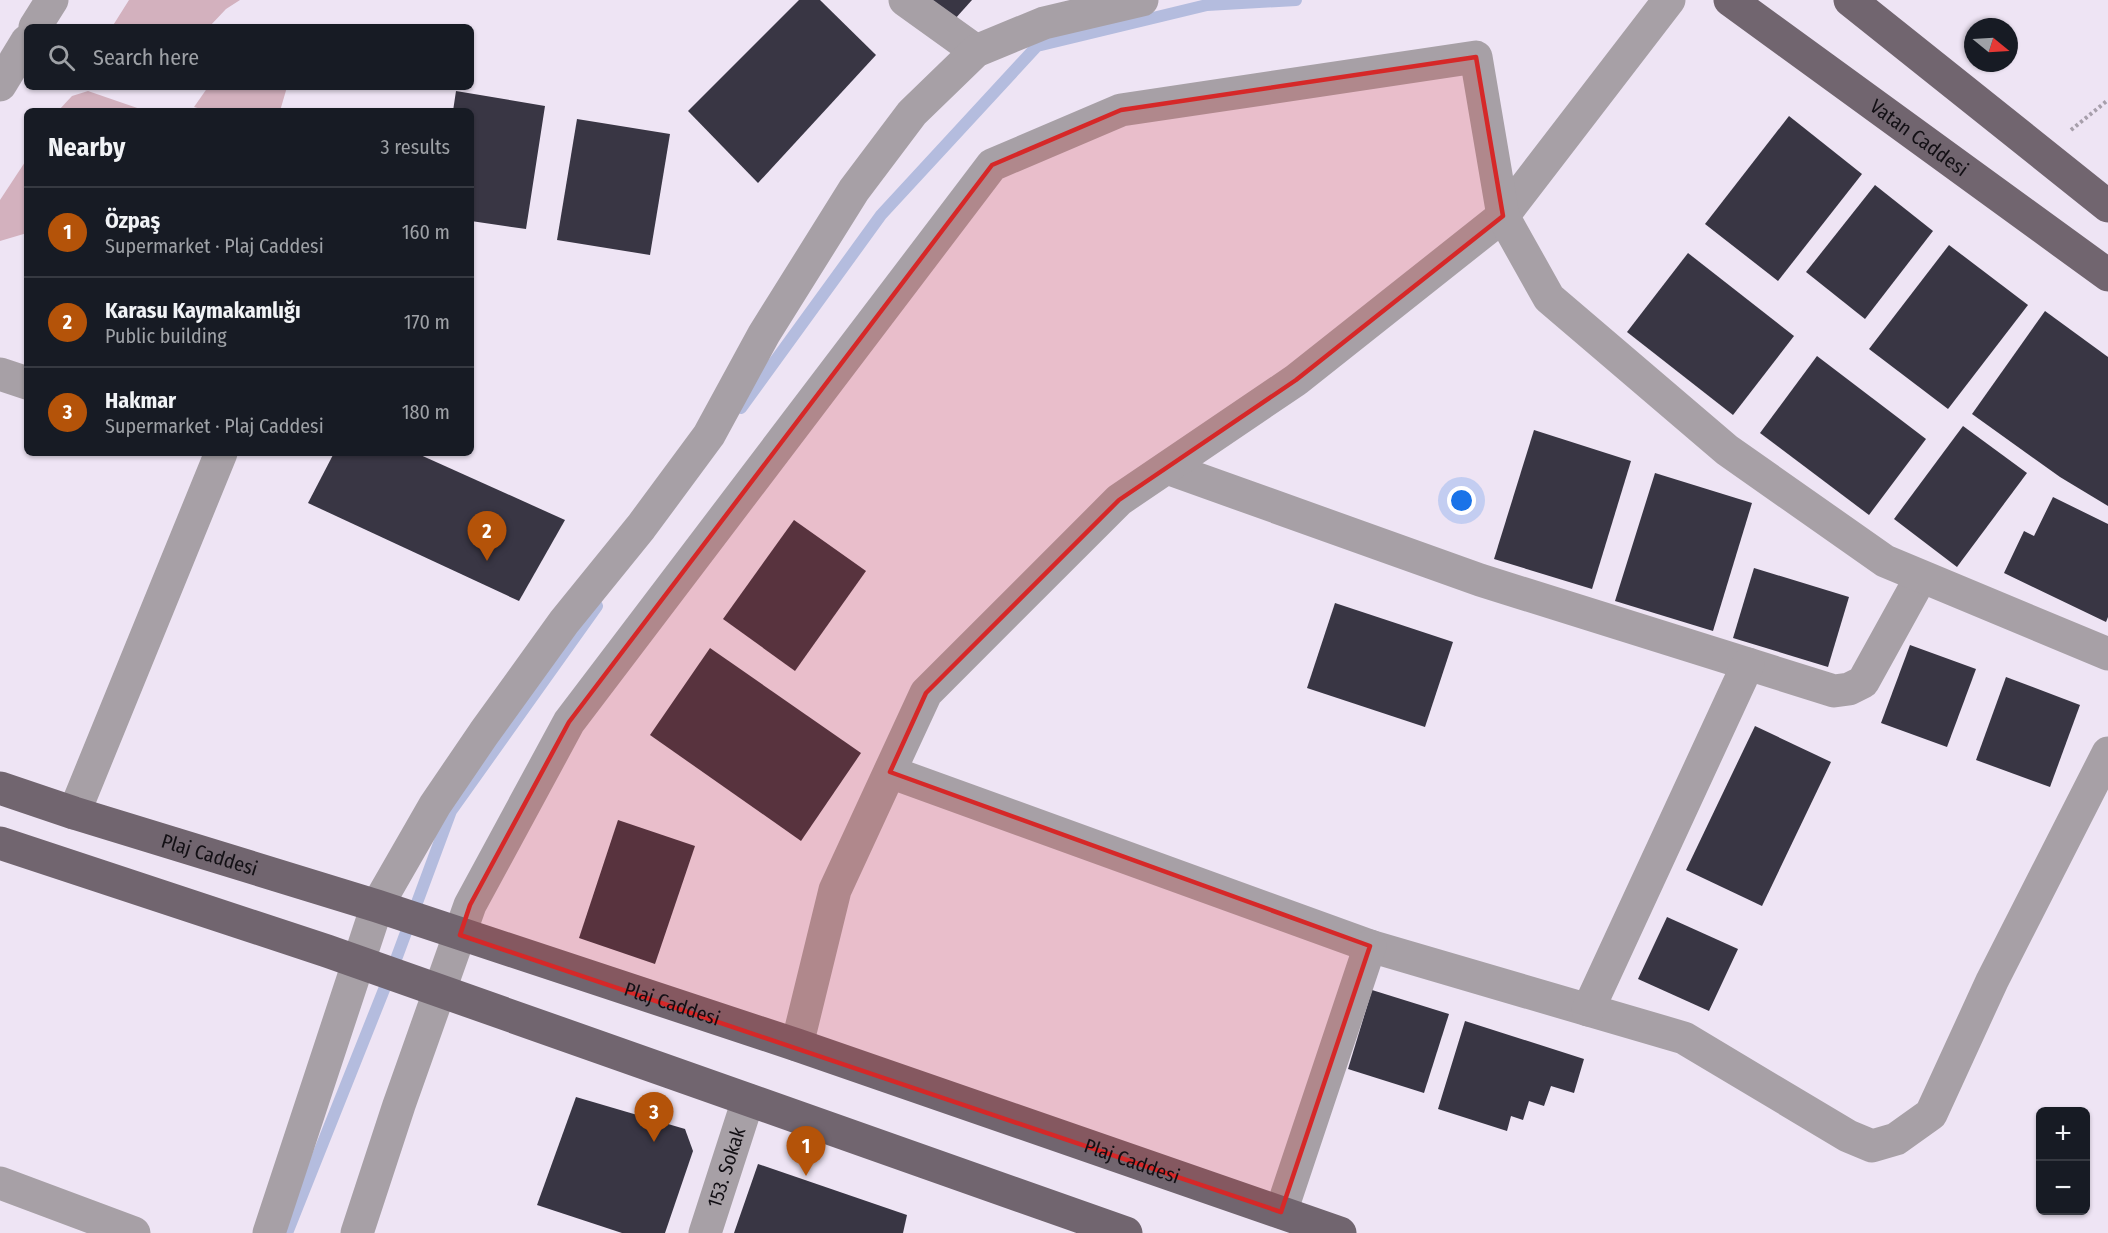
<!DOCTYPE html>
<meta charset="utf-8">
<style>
:root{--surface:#171b24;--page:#242831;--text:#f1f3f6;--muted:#9ea1a6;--line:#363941;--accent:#b45309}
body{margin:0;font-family:"Fira Sans Condensed",sans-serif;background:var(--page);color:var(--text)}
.controls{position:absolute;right:18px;bottom:18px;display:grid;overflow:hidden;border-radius:9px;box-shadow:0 2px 4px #0004}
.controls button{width:54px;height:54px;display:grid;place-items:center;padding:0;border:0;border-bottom:2px solid var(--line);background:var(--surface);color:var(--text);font:30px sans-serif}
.compass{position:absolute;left:1964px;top:18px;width:54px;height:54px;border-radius:50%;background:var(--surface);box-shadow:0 2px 4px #0004;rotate:108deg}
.you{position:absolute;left:1462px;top:501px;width:21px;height:21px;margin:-15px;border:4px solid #fff;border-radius:50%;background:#1a73e8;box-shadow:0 0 0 9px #1a73e833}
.badge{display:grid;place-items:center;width:39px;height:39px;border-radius:50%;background:var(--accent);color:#fff;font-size:20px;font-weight:700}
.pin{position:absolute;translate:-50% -50px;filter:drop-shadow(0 2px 3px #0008)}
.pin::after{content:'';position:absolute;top:32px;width:21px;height:18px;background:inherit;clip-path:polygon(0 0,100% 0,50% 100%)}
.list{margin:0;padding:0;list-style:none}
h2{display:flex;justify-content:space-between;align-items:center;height:78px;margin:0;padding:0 24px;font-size:26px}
h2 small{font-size:20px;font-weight:400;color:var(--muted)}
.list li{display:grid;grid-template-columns:39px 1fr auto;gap:18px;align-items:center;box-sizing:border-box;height:90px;padding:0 24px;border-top:2px solid var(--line)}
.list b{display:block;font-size:22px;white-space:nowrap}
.list p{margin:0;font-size:20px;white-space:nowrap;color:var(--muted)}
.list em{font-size:20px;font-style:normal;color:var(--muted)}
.icon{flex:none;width:33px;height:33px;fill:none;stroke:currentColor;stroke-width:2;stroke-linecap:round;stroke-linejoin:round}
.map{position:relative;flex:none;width:2108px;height:1233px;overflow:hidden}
.search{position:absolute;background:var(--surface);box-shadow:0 2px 4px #0004;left:24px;top:24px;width:450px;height:66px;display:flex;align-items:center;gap:15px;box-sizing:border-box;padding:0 21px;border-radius:9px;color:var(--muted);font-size:22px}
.panel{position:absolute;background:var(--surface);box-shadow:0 2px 4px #0004;left:24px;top:108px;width:450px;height:348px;border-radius:9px}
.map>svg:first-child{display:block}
.green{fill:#d3b1be}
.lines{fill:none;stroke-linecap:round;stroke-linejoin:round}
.stream{stroke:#b4bcde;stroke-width:12}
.building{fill:#393644}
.path{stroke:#a79fab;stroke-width:4;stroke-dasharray:3 3;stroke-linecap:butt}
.minor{stroke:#a7a0a6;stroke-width:33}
.major{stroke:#71656f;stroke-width:33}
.marked{fill:#d62828;fill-opacity:0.2;stroke:#d62828;stroke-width:4.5;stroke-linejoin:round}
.labels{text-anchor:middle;stroke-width:6;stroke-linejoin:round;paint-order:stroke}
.street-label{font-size:20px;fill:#120f14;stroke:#faf2ff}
</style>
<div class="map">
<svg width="2108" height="1233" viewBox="0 0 2108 1233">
<rect width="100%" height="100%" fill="#eee4f4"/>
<!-- green -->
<g class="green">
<path d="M129,0H240L226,9L209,27H112Z"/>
<path d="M208,87H287L280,111H208L194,107Z"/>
<path d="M88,91L146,111H58L72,96Z"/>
<path d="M27,159V233L0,241V200Z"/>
</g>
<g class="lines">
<!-- stream -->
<g class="stream">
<path d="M741,408L881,215L1037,46L1207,5L1296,0"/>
<path d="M287,1233L395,962L451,811L597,606"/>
</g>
</g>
<!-- building -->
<g class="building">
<path d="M799,0H820L876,55L758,183L688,111Z"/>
<path d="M930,0H972L954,20Z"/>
<path d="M456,91L545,106L526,229L471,221V111H453Z"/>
<path d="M1789,116L1862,174L1778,281L1705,224Z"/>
<path d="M577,119L670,134L650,255L557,240Z"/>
<path d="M1875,185L1933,231L1865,319L1806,272Z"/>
<path d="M1949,245L2028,305L1948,409L1869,349Z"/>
<path d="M1688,253L1794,336L1733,415L1627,332Z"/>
<path d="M2045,311L2108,357V506L2060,477L1972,414Z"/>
<path d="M1817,356L1926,439L1869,515L1760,433Z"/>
<path d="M1963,426L2027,473L1957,567L1894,519Z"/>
<path d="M1534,430L1631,461L1592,589L1494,559Z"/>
<path d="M334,453H416L565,520L519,601L308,503Z"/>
<path d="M1655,473L1752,503L1713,631L1615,601Z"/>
<path d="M2053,497L2108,524V617L2106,622L2004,573L2024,531L2034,536Z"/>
<path d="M794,520L866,571L795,671L723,619Z"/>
<path d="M1754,568L1849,597L1828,667L1733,638Z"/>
<path d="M1335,603L1453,642L1425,727L1307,688Z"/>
<path d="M1910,645L1976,669L1947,747L1881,723Z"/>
<path d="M710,648L861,753L801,841L650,735Z"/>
<path d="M2006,677L2080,705L2050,787L1976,760Z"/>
<path d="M1755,726L1831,762L1762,906L1686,870Z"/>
<path d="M618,820L695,846L655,964L579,938Z"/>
<path d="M1667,917L1738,949L1709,1011L1638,979Z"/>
<path d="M1372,990L1449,1014L1424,1093L1348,1069Z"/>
<path d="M1465,1021L1584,1059L1574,1093L1551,1086L1544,1106L1529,1101L1523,1120L1511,1116L1507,1131L1438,1109Z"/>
<path d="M576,1097L685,1129L693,1151L665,1233H622L537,1205Z"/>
<path d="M758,1164L907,1215L903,1233H734Z"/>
</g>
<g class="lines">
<!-- path -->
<path class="path" d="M2071,130L2108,100"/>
<!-- minor -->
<g class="minor">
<path d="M905,0L976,51"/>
<path d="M35,27L52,0"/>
<path d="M0,85L27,41"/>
<path d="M0,374L27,383"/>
<path d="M1167,468L1480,580L1834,691L1849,689L1863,682L1921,577"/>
<path d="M890,772L1370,946L1684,1038L1848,1136L1872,1146L1896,1139L1931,1114L1992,981L2108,753"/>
<path d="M74,813L221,453"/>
<path d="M1588,1010L1748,664"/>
<path d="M797,1045L835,890L926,693L1119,500L1296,380L1503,216L1669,0"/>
<path d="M0,1183L134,1233"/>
<path d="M1281,1212L1370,946"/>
<path d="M269,1233L377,906L435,805L484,733L564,622L641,527L709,435L764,334L854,190L912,113L976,51L1044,23L1142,0"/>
<path d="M357,1233L399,1105L470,905L569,722L992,165L1121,110L1476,57L1503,216L1549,298L1727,450L1885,561L2108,654"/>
<path id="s1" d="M705,1233L748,1100"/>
</g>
<!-- major -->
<g class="major">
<path id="s2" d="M1730,0L2108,275"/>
<path d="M1850,0L2108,206"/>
<path id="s3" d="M0,788L74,813L377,906L797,1045L1340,1233"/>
<path d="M0,843L327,951L1126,1233"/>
</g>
</g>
<!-- marked area -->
<path class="marked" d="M1476,57L1503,216L1296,380L1119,500L926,693L890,772L1370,946L1281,1212L460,935L470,905L569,722L992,165L1121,110Z"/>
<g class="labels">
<!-- street labels -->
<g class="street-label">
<text dy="7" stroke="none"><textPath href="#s2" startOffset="234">Vatan Caddesi</textPath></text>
<text dy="7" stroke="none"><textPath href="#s3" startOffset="220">Plaj Caddesi</textPath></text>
<text dy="7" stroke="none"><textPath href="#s3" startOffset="706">Plaj Caddesi</textPath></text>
<text dy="7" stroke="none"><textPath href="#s3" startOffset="1192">Plaj Caddesi</textPath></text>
<text dy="7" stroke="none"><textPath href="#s1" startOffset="69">153. Sokak</textPath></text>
</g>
</g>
</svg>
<div class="controls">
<button>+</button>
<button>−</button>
</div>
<svg class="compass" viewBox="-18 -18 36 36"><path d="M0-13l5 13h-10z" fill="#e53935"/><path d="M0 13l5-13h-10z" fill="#9ea1a6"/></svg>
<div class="you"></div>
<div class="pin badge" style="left:806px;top:1176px">1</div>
<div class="pin badge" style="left:487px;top:561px">2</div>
<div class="pin badge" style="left:654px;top:1142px">3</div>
<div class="search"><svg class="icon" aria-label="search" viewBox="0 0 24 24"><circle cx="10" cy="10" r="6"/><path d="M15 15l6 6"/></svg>Search here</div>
<section class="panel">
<h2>Nearby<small>3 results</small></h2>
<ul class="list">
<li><span class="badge">1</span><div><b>Özpaş</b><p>Supermarket · Plaj Caddesi</p></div><em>160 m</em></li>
<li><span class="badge">2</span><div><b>Karasu Kaymakamlığı</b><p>Public building</p></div><em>170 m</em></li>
<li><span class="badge">3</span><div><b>Hakmar</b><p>Supermarket · Plaj Caddesi</p></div><em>180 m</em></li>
</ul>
</section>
</div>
